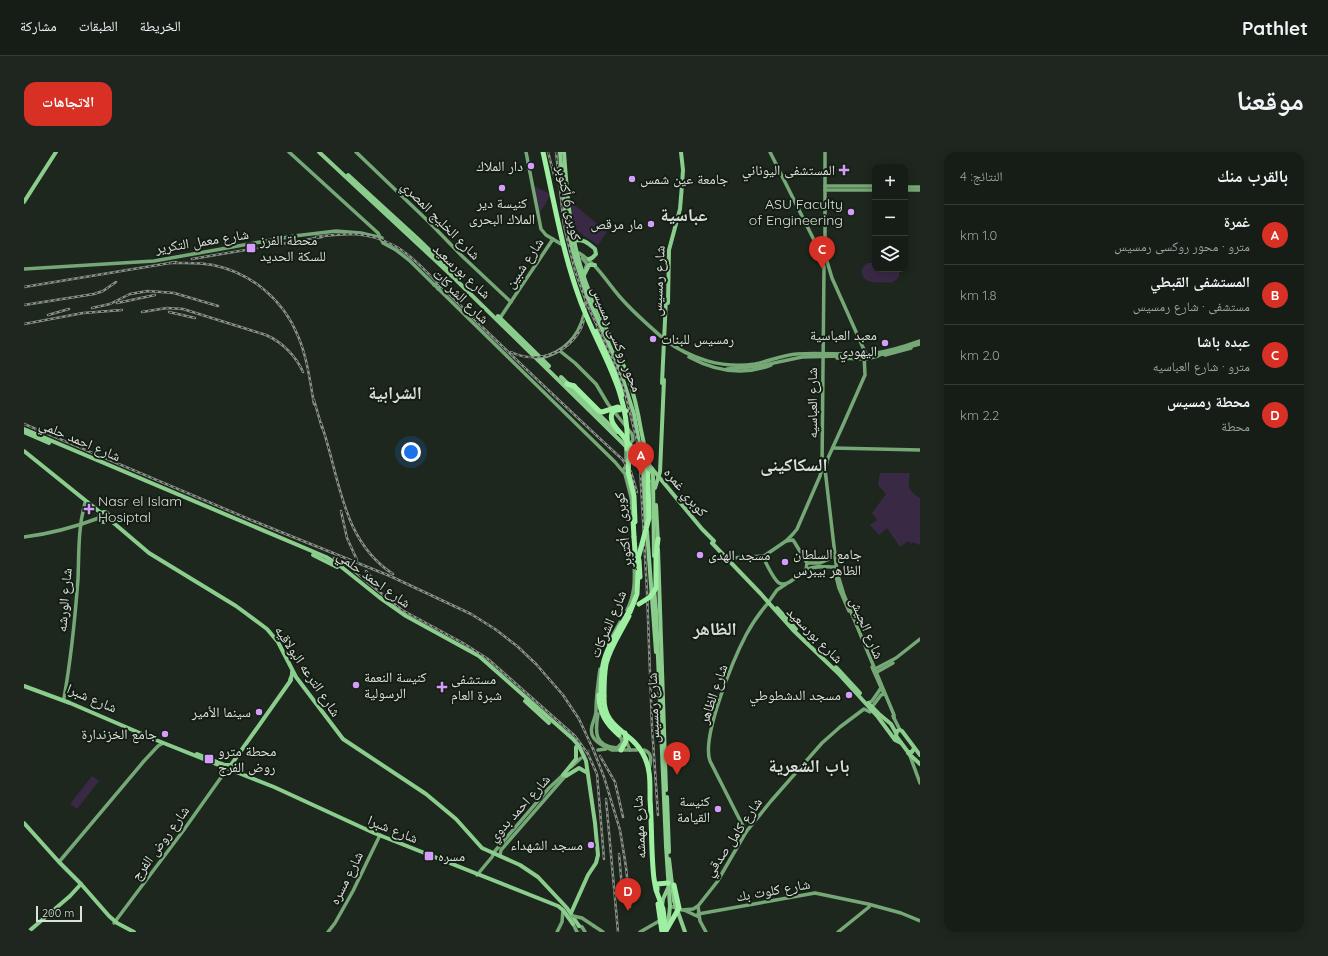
<!DOCTYPE html>
<html lang="ar">
<meta charset="utf-8">
<style>
:root{--surface:#161d16;--page:#1f261f;--text:#f1f3f6;--muted:#9ea2a1;--line:#353b35;--accent:#d93025}
body{margin:0;font-family:Quicksand,"Noto Naskh Arabic",sans-serif;background:var(--page);color:var(--text);direction:rtl}
.controls{position:absolute;right:12px;top:12px;display:grid;overflow:hidden;border-radius:8px;box-shadow:0 2px 10px #0003}
.controls button{width:36px;height:36px;display:grid;place-items:center;padding:0;border:0;border-bottom:1px solid var(--line);background:var(--surface);color:var(--text);font:20px sans-serif}
.scale{position:absolute;left:12px;bottom:10px;width:46px;box-sizing:border-box;padding-left:4px;border:2px solid #dae0da;border-top:0;font-size:11px;line-height:14px;white-space:nowrap;color:#dae0da;-webkit-text-stroke:3px #141d14;paint-order:stroke}
.you{position:absolute;left:387px;top:300px;width:14px;height:14px;margin:-10px;border:3px solid #fff;border-radius:50%;background:#1a73e8;box-shadow:0 0 0 6px #1a73e833}
.badge{display:grid;place-items:center;width:26px;height:26px;border-radius:50%;background:var(--accent);color:#fff;font-size:13px;font-weight:700}
.pin{position:absolute;translate:-50% -33px;filter:drop-shadow(0 1px 2px #0008)}
.pin::after{content:'';position:absolute;top:21px;width:14px;height:12px;background:inherit;clip-path:polygon(0 0,100% 0,50% 100%)}
.list{margin:0;padding:0;list-style:none}
h2{display:flex;justify-content:space-between;align-items:center;height:52px;margin:0;padding:0 16px;font-size:17px}
h2 small{font-size:13px;font-weight:400;color:var(--muted)}
.list li{display:grid;grid-template-columns:26px 1fr auto;gap:12px;align-items:center;box-sizing:border-box;height:60px;padding:0 16px;border-top:1px solid var(--line)}
.list b{display:block;font-size:15px;white-space:nowrap}
.list p{margin:0;font-size:13px;white-space:nowrap;color:var(--muted)}
.list em{font-size:13px;font-style:normal;color:var(--muted)}
.icon{flex:none;width:22px;height:22px;fill:none;stroke:currentColor;stroke-width:2;stroke-linecap:round;stroke-linejoin:round}
.map{position:relative;flex:none;width:896px;height:780px;overflow:hidden;direction:ltr;border-radius:12px}
header{display:flex;align-items:center;gap:24px;box-sizing:border-box;height:56px;padding:0 20px;background:var(--surface);border-bottom:1px solid var(--line)}
header strong{font-size:19px}
nav{display:flex;gap:22px;margin-inline-start:auto;font-size:14px}
.intro{display:flex;align-items:center;justify-content:space-between;box-sizing:border-box;height:96px;padding:0 24px}
h1{margin:0;font-size:28px}
.button{padding:10px 18px;border-radius:12px;background:var(--accent);color:#fff;font-size:14px;font-weight:700}
main{display:flex;gap:24px;padding:0 24px}
aside{flex:1;background:var(--surface);border-radius:12px;box-shadow:0 2px 10px #0003}
.map>svg:first-child{display:block}
.green{fill:#3a2945}
.lines{fill:none;stroke-linecap:round;stroke-linejoin:round}
.secondary-tunnel{stroke:#394339;stroke-width:3.5;stroke-dasharray:3.5 2;stroke-linecap:butt}
.primary-tunnel{stroke:#394339;stroke-width:4;stroke-dasharray:4 2;stroke-linecap:butt}
.secondary{stroke:#75a876;stroke-width:3.5}
.primary{stroke:#8acd8d;stroke-width:4}
.highway{stroke:#9eefa1;stroke-width:5}
.rail-casing{stroke:#8a918a;stroke-width:2.5}
.rail{stroke:#141d14;stroke-width:1;stroke-dasharray:3;stroke-linecap:butt}
.secondary-bridge{stroke:#75a876;stroke-width:3.5}
.primary-bridge{stroke:#8acd8d;stroke-width:4}
.highway-bridge{stroke:#9eefa1;stroke-width:5}
.poi-dot{fill:#d59cfb;stroke:#141d14;stroke-width:1.5}
.labels{text-anchor:middle;stroke-width:4;stroke-linejoin:round;paint-order:stroke}
.poi-label{font-size:14px;fill:#dae0da;stroke:#141d14;text-anchor:end}
.street-label{font-size:14px;fill:#dae0da;stroke:#141d14}
.district-label{font-size:18px;font-weight:bold;fill:#dae0da;stroke:#141d14}
</style>
<header>
<strong>Pathlet</strong>
<nav><a>الخريطة</a><a>الطبقات</a><a>مشاركة</a></nav>
</header>
<div class="intro"><h1>موقعنا</h1><a class="button">الاتجاهات</a></div>
<main>
<aside>
<h2>بالقرب منك<small>النتائج: 4</small></h2>
<ul class="list">
<li><span class="badge">A</span><div><b>غمرة</b><p>مترو · محور روكسى رمسيس</p></div><em>1.0 km</em></li>
<li><span class="badge">B</span><div><b>المستشفى القبطي</b><p>مستشفى · شارع رمسيس</p></div><em>1.8 km</em></li>
<li><span class="badge">C</span><div><b>عبده باشا</b><p>مترو · شارع العباسيه</p></div><em>2.0 km</em></li>
<li><span class="badge">D</span><div><b>محطة رمسيس</b><p>محطة</p></div><em>2.2 km</em></li>
</ul>
</aside>
<div class="map">
<svg width="896" height="780" viewBox="0 0 896 780">
<rect width="100%" height="100%" fill="#1d271d"/>
<!-- green -->
<g class="green">
<path d="M510,34L526,42V44L515,62Z"/>
<path d="M546,49L583,80L574,93L556,81L550,75Z"/>
<path d="M844,111H851V117H875V125L868,131C859,130 840,133 838,122C837,116 840,113 844,111Z"/>
<path d="M856,321H886C884,336 883,337 896,346V393L888,390L887,392L884,389L876,395L863,376L855,383L846,373L853,368L848,361L862,342L854,333Z"/>
<path d="M68,624L75,629L53,657L46,652Z"/>
</g>
<g class="lines">
<!-- secondary-tunnel -->
<path class="secondary-tunnel" d="M559,604L566,598L573,596"/>
<!-- primary-tunnel -->
<path class="primary-tunnel" d="M551,774L555,780"/>
<!-- secondary -->
<g class="secondary">
<path d="M265,0L354,81L359,91L372,98L385,108L591,310L601,322L607,345L608,369"/>
<path d="M332,0L405,70L438,104L487,150"/>
<path d="M502,0L517,77L522,83L537,92"/>
<path d="M746,0L796,100L800,115L798,316L796,324L773,377L769,382L762,389"/>
<path d="M801,0V99L802,106L808,126L841,200L840,202L841,223L819,273L804,306L801,317L813,420L820,443L870,563V566"/>
<path d="M801,34H851"/>
<path d="M881,35H896"/>
<path d="M801,38H851"/>
<path d="M881,38H896"/>
<path d="M555,101C573,112 582,129 596,145C609,160 625,174 640,187C666,207 699,217 731,212C745,209 759,203 773,202C799,200 826,204 852,201C867,199 882,194 896,189"/>
<path d="M558,106L563,112L559,123"/>
<path d="M0,117L130,109L270,84L312,79L337,81L358,86"/>
<path d="M410,133L418,129"/>
<path d="M414,137L426,122"/>
<path d="M476,166L529,87"/>
<path d="M536,199L551,211L572,232L584,252L608,282L609,288L604,294"/>
<path d="M861,203L887,196"/>
<path d="M665,205C691,219 719,224 747,213"/>
<path d="M517,206C540,200 554,186 560,163"/>
<path d="M813,206L842,207L854,204"/>
<path d="M703,217L736,214"/>
<path d="M809,296L896,298"/>
<path d="M600,317L602,314V295"/>
<path d="M0,385C25,382 51,375 75,366"/>
<path d="M707,406L740,404"/>
<path d="M783,411H796L810,405"/>
<path d="M782,418L783,411L771,391L769,388L762,389L740,404V407C743,413 750,428 755,431C763,436 775,422 782,418C791,413 801,415 810,415"/>
<path d="M811,420L815,436L825,459"/>
<path d="M746,448L753,438L762,432"/>
<path d="M603,458C611,442 611,428 610,411"/>
<path d="M584,492L596,470"/>
<path d="M848,515L860,542"/>
<path d="M576,517C574,531 572,545 572,559C572,564 569,569 568,574C564,588 579,594 588,598"/>
<path d="M851,517L872,506L896,487"/>
<path d="M853,520L869,511"/>
<path d="M40,546C47,507 51,467 54,427C55,402 54,375 61,351"/>
<path d="M844,551L848,549L857,536"/>
<path d="M848,555L857,543L860,542"/>
<path d="M574,562C571,580 570,594 593,596L598,591V588L595,583"/>
<path d="M869,564L876,578"/>
<path d="M602,589L606,598"/>
<path d="M574,598L582,597"/>
<path d="M589,598H613"/>
<path d="M620,598C629,601 627,609 625,617"/>
<path d="M886,604L896,631"/>
<path d="M547,615L557,606"/>
<path d="M722,680L686,609C677,585 710,506 722,483C728,472 736,460 745,450"/>
<path d="M476,704L477,698L543,622"/>
<path d="M35,710L120,609L134,594L139,591"/>
<path d="M453,723L468,705L471,699L525,636L540,622"/>
<path d="M646,754L658,758L669,757L674,754L693,730L722,680L747,649L798,591L816,575L840,557L846,560"/>
<path d="M674,754L676,769L682,780"/>
<path d="M660,758L675,765"/>
<path d="M674,762L791,741L844,752L877,761L896,769"/>
<path d="M90,771L159,679L198,624L201,616"/>
<path d="M549,772L553,780"/>
<path d="M555,774L558,775L561,780"/>
<path d="M570,774L579,780"/>
<path d="M304,780L311,771L329,739L356,683"/>
<path d="M533,780L538,770L539,758"/>
<path d="M616,780L637,768"/>
<path d="M814,780L845,755"/>
</g>
<!-- primary -->
<g class="primary">
<path d="M295,0L426,122L564,257"/>
<path d="M536,0L541,62L548,97L563,144L594,212L610,262L619,314L622,372"/>
<path d="M540,0C543,42 546,85 560,125C571,160 592,190 604,225C610,242 614,260 617,278C619,287 621,298 624,307"/>
<path d="M324,23L394,87L430,122"/>
<path d="M0,50L32,0"/>
<path d="M549,89C559,86 564,91 571,97L572,102L568,106L565,107"/>
<path d="M560,123L565,113H571"/>
<path d="M644,151L645,98L656,57L658,33L659,18L657,0"/>
<path d="M474,164L525,214"/>
<path d="M537,225L567,255"/>
<path d="M0,277L302,405L315,413L355,445L382,464L455,504L549,587L555,594L562,609L571,671L574,703L572,711L564,723L547,761"/>
<path d="M0,280L25,291"/>
<path d="M0,299L77,361"/>
<path d="M628,317L629,325L630,404"/>
<path d="M631,336L636,320L640,228"/>
<path d="M632,353L634,390"/>
<circle cx="80" cy="365" r="5"/>
<path d="M85,367L125,401L212,454L243,477L254,490L272,525L319,587L402,642L432,667L458,696L496,713L514,725L543,756L555,774"/>
<path d="M623,379L632,500"/>
<path d="M688,391L737,442L769,478L814,521L854,565L871,588L877,591"/>
<path d="M634,397L642,638"/>
<path d="M289,403L313,415"/>
<path d="M630,437L632,459L642,694L646,754L644,774"/>
<path d="M753,456L772,477"/>
<path d="M812,515L836,541"/>
<path d="M266,528L268,523V520"/>
<path d="M0,534L46,551L132,588L250,635L350,681L534,754L539,758L549,772"/>
<path d="M501,549L525,571"/>
<path d="M844,551L855,562L867,572L872,581"/>
<path d="M890,596L888,600H884L872,584L873,579L876,578L878,579L896,603"/>
<path d="M884,601L896,612"/>
<path d="M173,602L201,613H207L211,618"/>
<path d="M207,613L267,528"/>
<path d="M539,623L552,607V595"/>
<path d="M542,624L555,616L562,620"/>
<path d="M643,645L645,700"/>
<path d="M0,671L35,710L57,732L85,764L93,771L110,780"/>
<path d="M645,707L650,749L661,780"/>
<path d="M638,754L639,747L644,736"/>
<path d="M4,780L46,744L57,732"/>
</g>
<!-- highway -->
<g class="highway">
<path d="M573,179L592,222L598,243"/>
<path d="M543,232L550,234"/>
<path d="M623,305L624,329"/>
<path d="M610,385L612,413"/>
<path d="M632,403L634,387"/>
<path d="M606,460L613,442L614,420"/>
<path d="M580,544C580,533 580,523 582,512C586,495 597,480 605,464"/>
<path d="M597,598L602,589L601,581"/>
<path d="M633,738V732L644,731"/>
</g>
<!-- rail casing -->
<g class="rail-casing">
<g id="rail">
<path d="M524,0L530,23"/>
<path d="M532,0L540,74L551,119L563,152L593,217L600,237L615,297L623,440L628,574L634,663"/>
<path d="M292,85C321,81 344,79 371,94C388,103 401,119 414,131C427,144 440,157 453,170C501,216 549,262 598,307L607,320L613,340"/>
<path d="M168,107L298,85"/>
<path d="M146,111C160,111 175,110 189,113C227,121 259,147 274,184C283,205 286,229 290,252"/>
<path d="M0,135L152,110"/>
<path d="M93,151L131,143"/>
<path d="M0,153L70,142L79,139L92,130"/>
<path d="M68,156L86,152L106,142L124,139L150,141L194,154"/>
<path d="M118,160L143,156L159,157L242,183C258,190 272,204 279,220"/>
<path d="M145,160L171,166"/>
<path d="M24,163L45,157"/>
<path d="M0,172L59,161L98,158"/>
<path d="M487,200C520,217 566,191 561,151"/>
<path d="M290,248L298,276"/>
<path d="M297,271C316,325 317,388 369,422"/>
<path d="M0,272L232,370L366,424L447,462L471,477L493,494L512,512L539,543L555,567L569,597L580,625L596,678L602,715L606,755"/>
<path d="M317,359L323,386L333,408"/>
<path d="M310,406L326,416L378,458L439,491L464,507L551,584L564,602L573,622L580,707"/>
<path d="M342,419L356,435"/>
<path d="M576,604L591,630L599,665"/>
<path d="M582,647L594,780"/>
<path d="M595,702L598,736"/>
</g>
</g>
<!-- rail -->
<use href="#rail" class="rail"/>
<!-- secondary-bridge -->
<g class="secondary-bridge">
<path d="M736,214L778,205L855,203L896,192"/>
<path d="M549,764L558,766L570,774"/>
</g>
<!-- primary-bridge -->
<g class="primary-bridge">
<path d="M638,231L642,147"/>
<path d="M567,255L593,280"/>
<path d="M564,257L628,320"/>
<path d="M605,292L625,313L678,377L690,389"/>
</g>
<!-- highway-bridge -->
<g class="highway-bridge">
<path d="M519,0C530,49 538,98 555,145C573,197 607,238 603,297"/>
<path d="M550,234L575,259L578,260L594,255L602,259"/>
<path d="M595,258H591L588,261C584,272 598,280 603,290"/>
<path d="M606,293L604,320L610,344L611,370"/>
<path d="M609,367L610,385"/>
<path d="M615,408L616,425"/>
<path d="M612,414L625,366L624,329"/>
<path d="M615,452L626,445L632,436V403"/>
<path d="M575,543C575,561 582,572 595,583"/>
<path d="M580,544C579,578 607,578 619,602C627,616 626,632 626,647C628,674 627,701 630,727L632,738L639,757L642,780"/>
<path d="M577,547C577,536 577,524 579,513C583,493 597,475 606,457"/>
<path d="M634,752L638,780"/>
<path d="M643,777L655,756L650,733"/>
</g>
</g>
<!-- markers -->
<g class="poi-dot">
<circle cx="507" cy="14" r="4"/>
<path d="M818 12h4v4h4v4h-4v4h-4v-4h-4v-4h4z"/>
<circle cx="608" cy="27" r="4"/>
<circle cx="478" cy="36" r="4"/>
<circle cx="827" cy="60" r="4"/>
<circle cx="627" cy="72" r="4"/>
<rect x="222" y="91" width="10" height="10" rx="2"/>
<circle cx="629" cy="187" r="4"/>
<circle cx="861" cy="191" r="4"/>
<path d="M63 351h4v4h4v4h-4v4h-4v-4h-4v-4h4z"/>
<circle cx="676" cy="403" r="4"/>
<circle cx="761" cy="410" r="4"/>
<circle cx="332" cy="533" r="4"/>
<path d="M416 529h4v4h4v4h-4v4h-4v-4h-4v-4h4z"/>
<circle cx="825" cy="543" r="4"/>
<circle cx="235" cy="560" r="4"/>
<circle cx="141" cy="582" r="4"/>
<rect x="180" y="602" width="10" height="10" rx="2"/>
<circle cx="694" cy="657" r="4"/>
<circle cx="567" cy="693" r="4"/>
<rect x="400" y="699" width="10" height="10" rx="2"/>
</g>
<g class="labels">
<!-- poi labels -->
<g class="poi-label">
<text x="499" y="19">دار الملاك</text>
<text x="811" y="23">المستشفى اليوناني</text>
<text x="616" y="32" text-anchor="start">جامعة عين شمس</text>
<text x="478" y="56" text-anchor="middle">كنيسة دير<tspan x="478" dy="16">الملاك البحرى</tspan></text>
<text x="819" y="57">ASU Faculty<tspan x="819" dy="16">of Engineering</tspan></text>
<text x="619" y="77">مار مرقص</text>
<text x="236" y="93" text-anchor="start">محطة الفرز<tspan x="236" dy="16">للسكة الحديد</tspan></text>
<text x="853" y="188">معبد العباسية<tspan x="853" dy="16">اليهودي</tspan></text>
<text x="637" y="192" text-anchor="start">رمسيس للبنات</text>
<text x="74" y="354" text-anchor="start">Nasr el Islam<tspan x="74" dy="16">Hosiptal</tspan></text>
<text x="769" y="407" text-anchor="start">جامع السلطان<tspan x="769" dy="16">الظاهر بيبرس</tspan></text>
<text x="684" y="408" text-anchor="start">مسجد الهدى</text>
<text x="340" y="530" text-anchor="start">كنيسة النعمة<tspan x="340" dy="16">الرسولية</tspan></text>
<text x="427" y="532" text-anchor="start">مستشفى<tspan x="427" dy="16">شبرة العام</tspan></text>
<text x="817" y="548">مسجد الدشطوطي</text>
<text x="227" y="565">سينما الأمير</text>
<text x="133" y="587">جامع الخزندارة</text>
<text x="194" y="604" text-anchor="start">محطة مترو<tspan x="194" dy="16">روض الفرج</tspan></text>
<text x="686" y="654">كنيسة<tspan x="686" dy="16">القيامة</tspan></text>
<text x="559" y="698">مسجد الشهداء</text>
<text x="414" y="709" text-anchor="start">مسره</text>
</g>
<!-- street labels -->
<g class="street-label">
<text transform="translate(545 51) rotate(78)" y="5">كوبرى 6 أكتوبر</text>
<text transform="translate(417 68) rotate(45)" y="5">شارع الخليج المصري</text>
<text transform="translate(178 89) rotate(-9)" y="5">شارع معمل التكرير</text>
<text transform="translate(500 111) rotate(-56)" y="5">شارع شبين</text>
<text transform="translate(438 119) rotate(43)" y="5">شارع بورسعيد</text>
<text transform="translate(634 129) rotate(-87)" y="5">شارع رمسيس</text>
<text transform="translate(437 144) rotate(44)" y="5">شارع الشركات</text>
<text transform="translate(593 187) rotate(68)" y="5">محور روكسى رمسيس</text>
<text transform="translate(788 251) rotate(-90)" y="5">شارع العباسيه</text>
<text transform="translate(56 288) rotate(23)" y="5">شارع احمد حلمي</text>
<text transform="translate(662 340) rotate(50)" y="5">كوبري غمره</text>
<text transform="translate(599 378) rotate(-96)" y="5">كوبرى 6 أكتوبر</text>
<text transform="translate(350 427) rotate(36)" y="5">شارع احمد حلمي</text>
<text transform="translate(40 448) rotate(-85)" y="5">شارع الورشه</text>
<text transform="translate(584 472) rotate(-67)" y="5">شارع الشركات</text>
<text transform="translate(843 476) rotate(67)" y="5">شارع الجيش</text>
<text transform="translate(791 483) rotate(45)" y="5">شارع بورسعيد</text>
<text transform="translate(284 519) rotate(56)" y="5">شارع الترعه البولاقيه</text>
<text transform="translate(689 542) rotate(-71)" y="5">شارع الظاهر</text>
<text transform="translate(68 546) rotate(23)" y="5">شارع شبرا</text>
<text transform="translate(629 556) rotate(-92)" y="5">شارع رمسيس</text>
<text transform="translate(495 656) rotate(-48)" y="5">شارع احمد بدوي</text>
<text transform="translate(615 675) rotate(-93)" y="5">شارع مهمشه</text>
<text transform="translate(369 677) rotate(22)" y="5">شارع شبرا</text>
<text transform="translate(709 685) rotate(-56)" y="5">شارع كامل صدقي</text>
<text transform="translate(136 691) rotate(-54)" y="5">شارع روض الفرج</text>
<text transform="translate(322 726) rotate(-63)" y="5">شارع مسره</text>
<text transform="translate(749 738) rotate(-10)" y="5">شارع كلوت بك</text>
</g>
<!-- district labels -->
<g class="district-label">
<text x="660" y="69">عباسية</text>
<text x="371" y="247">الشرابية</text>
<text x="770" y="319">السكاكينى</text>
<text x="691" y="483">الظاهر</text>
<text x="785" y="620">باب الشعرية</text>
</g>
</g>
</svg>
<div class="controls">
<button>+</button>
<button>−</button>
<button><svg class="icon" aria-label="layers" viewBox="0 0 24 24"><path d="M12 4l9 5-9 5-9-5zM3 14l9 5 9-5"/></svg></button>
</div>
<div class="scale">200 m</div>
<div class="you"></div>
<div class="pin badge" style="left:617px;top:323px">A</div>
<div class="pin badge" style="left:653px;top:623px">B</div>
<div class="pin badge" style="left:798px;top:117px">C</div>
<div class="pin badge" style="left:604px;top:759px">D</div>
</div>
</main>
